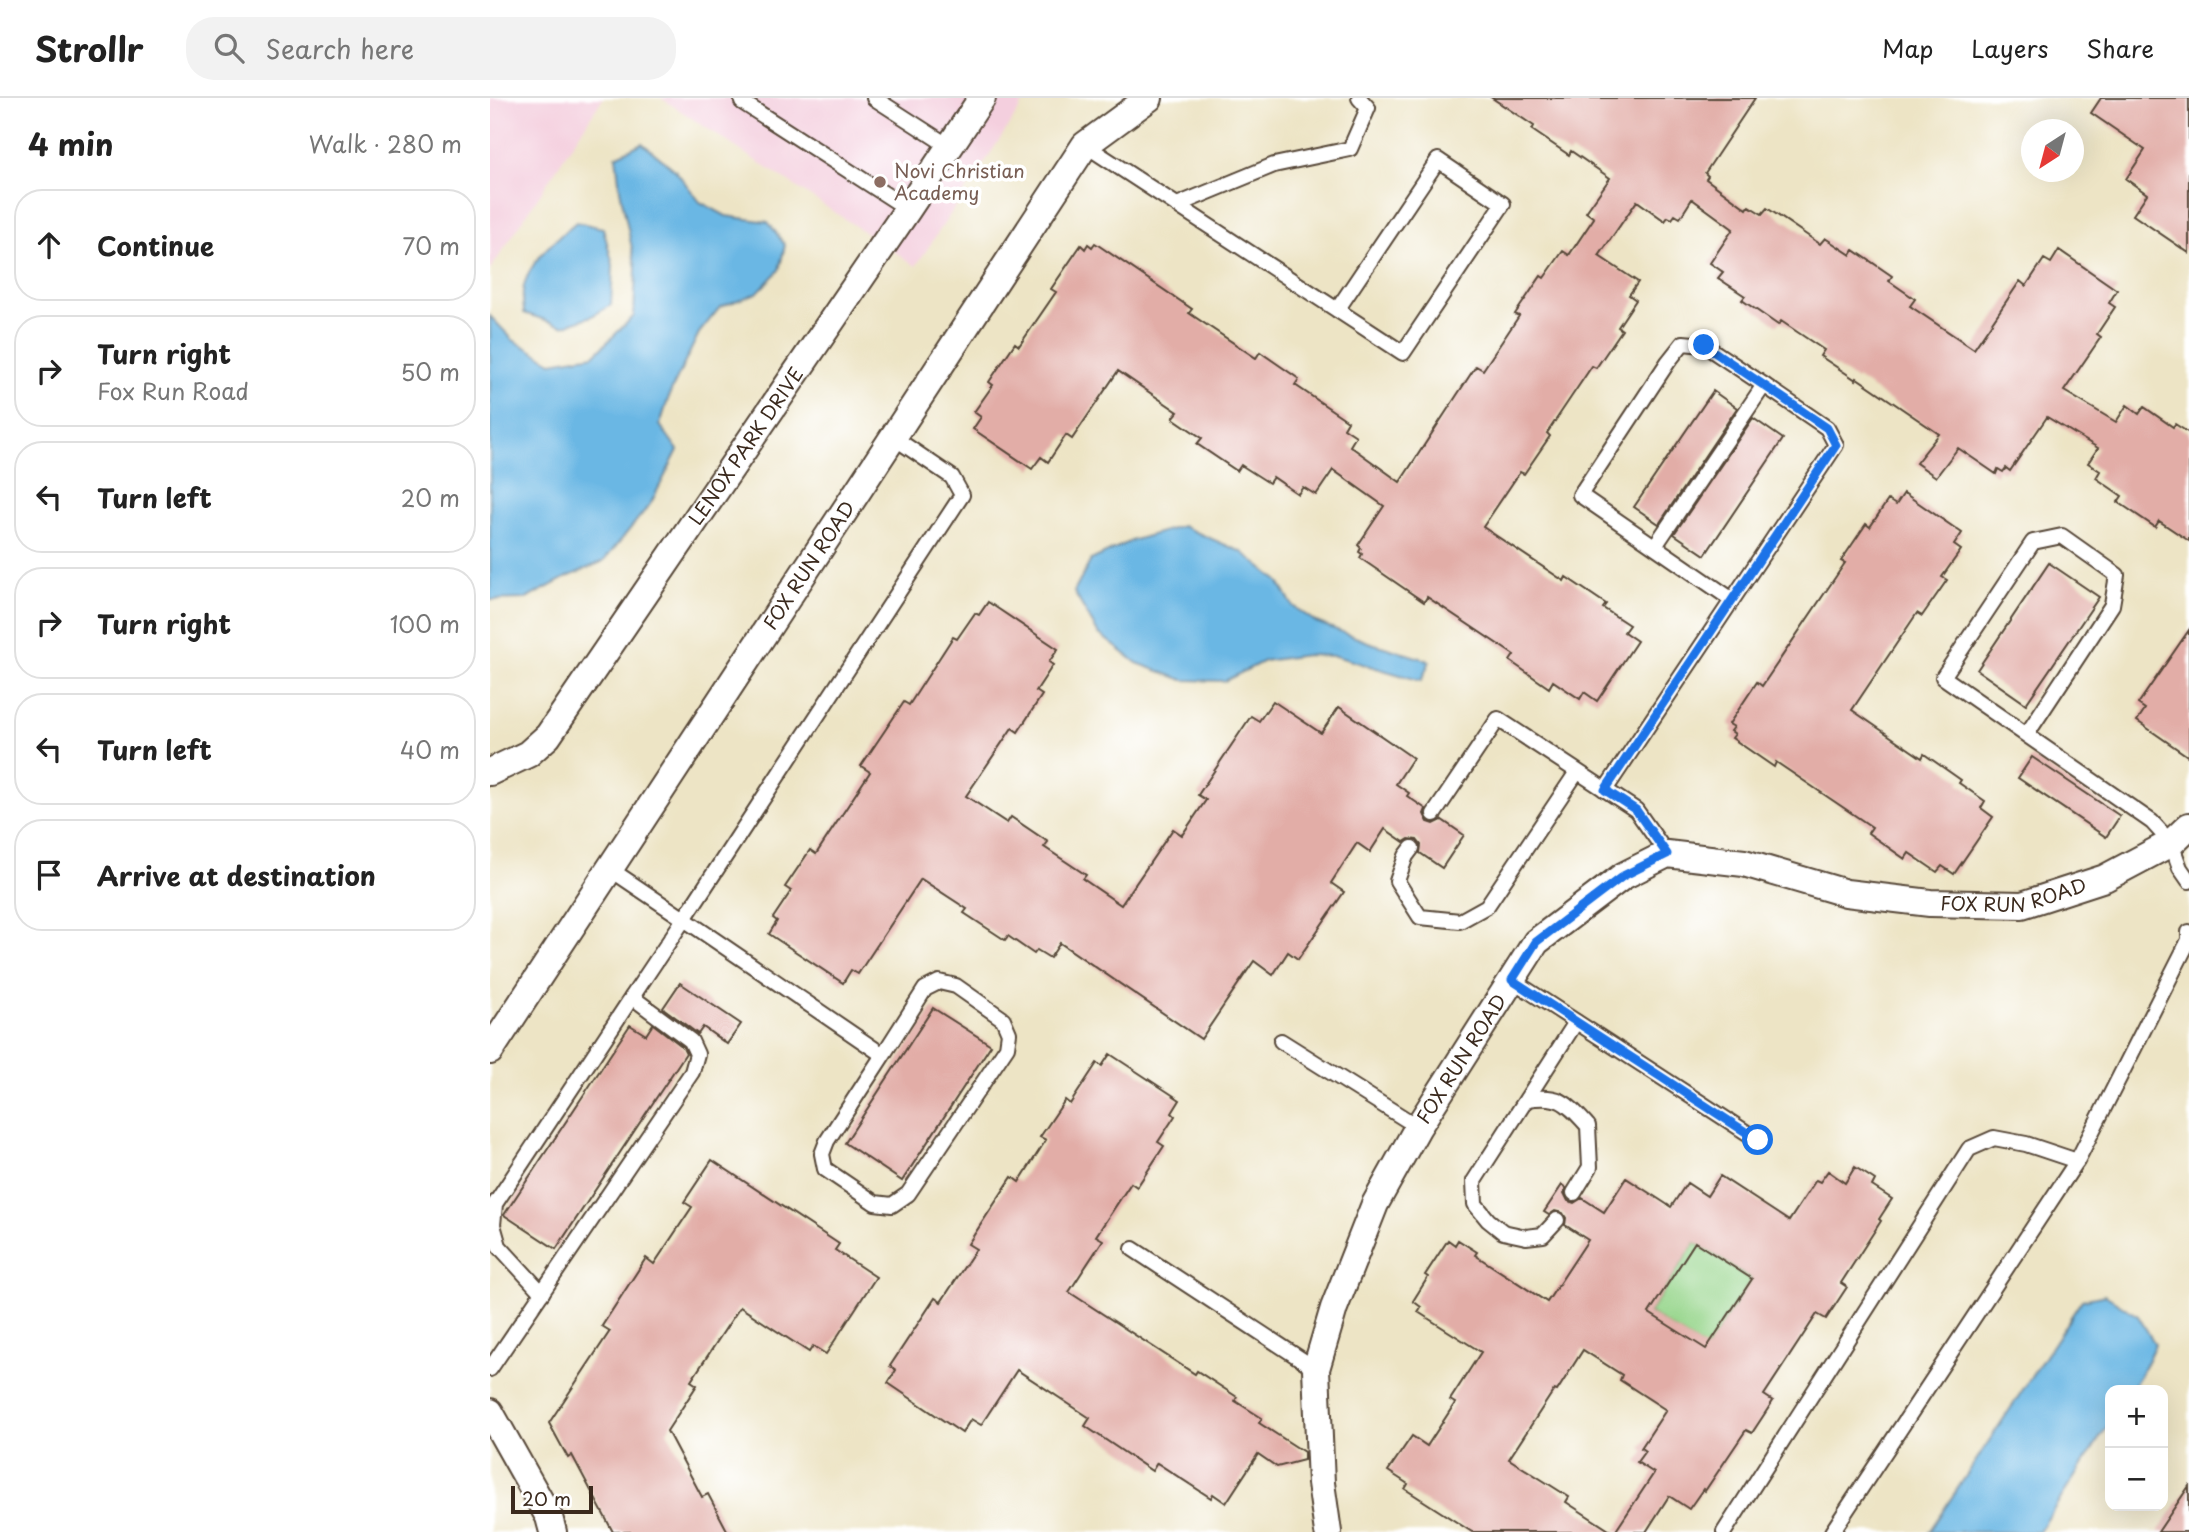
<!DOCTYPE html>
<meta charset="utf-8">
<style>
:root{--surface:#fff;--page:#f2f2f2;--text:#222;--muted:#767676;--line:#e0e0e0}
body{margin:0;font-family:"Playpen Sans",sans-serif;background:var(--page);color:var(--text)}
.controls{position:absolute;right:21px;bottom:21px;display:grid;overflow:hidden;border-radius:14px;box-shadow:0 7px 28px #0002}
.controls button{width:63px;height:63px;display:grid;place-items:center;padding:0;border:0;border-bottom:2px solid var(--line);background:var(--surface);color:var(--text);font:35px sans-serif}
.compass{position:absolute;left:1531px;top:21px;width:63px;height:63px;border-radius:50%;background:var(--surface);box-shadow:0 7px 28px #0002;rotate:216deg}
.scale{position:absolute;left:21px;bottom:18px;width:82px;box-sizing:border-box;padding-left:7px;border:4px solid #3b2a1e;border-top:0;font-size:19px;line-height:24px;white-space:nowrap;color:#3b2a1e;-webkit-text-stroke:5px #fff;paint-order:stroke}
.stop{position:absolute;width:21px;height:21px;margin:-16px;border:5px solid #1a73e8;border-radius:50%;background:#fff}
.stop.end{background:#1a73e8;border-color:#fff;box-shadow:0 2px 7px #0008}
.list{margin:0;padding:0;list-style:none}
h2{display:flex;justify-content:space-between;align-items:center;height:91px;margin:0;padding:0 28px;font-size:30px}
h2 small{font-size:23px;font-weight:400;color:var(--muted)}
.list li{display:grid;grid-template-columns:46px 1fr auto;gap:21px;align-items:center;box-sizing:border-box;height:112px;margin:0 14px 14px;padding:0 14px;border:2px solid var(--line);border-radius:28px}
.list b{display:block;font-size:26px;white-space:nowrap}
.list p{margin:0;font-size:23px;white-space:nowrap;color:var(--muted)}
.list em{font-size:23px;font-style:normal;color:var(--muted)}
.icon{flex:none;width:38px;height:38px;fill:none;stroke:currentColor;stroke-width:2;stroke-linecap:round;stroke-linejoin:round}
.map{position:relative;flex:none;width:1699px;height:1434px;overflow:hidden}
header{display:flex;align-items:center;gap:42px;box-sizing:border-box;height:98px;padding:0 35px;background:var(--surface);border-bottom:2px solid var(--line)}
header strong{font-size:33px}
nav{display:flex;gap:38px;margin-inline-start:auto;font-size:24px}
.search{width:490px;height:63px;background:var(--page);display:flex;align-items:center;gap:18px;box-sizing:border-box;padding:0 24px;border-radius:28px;color:var(--muted);font-size:26px}
main{display:flex}
aside{flex:1;background:var(--surface)}
.map>svg:first-child{display:block}
.built{fill:#f4cfde}
.green{fill:#96d58b;stroke:#688054;stroke-width:2}
.water{fill:#6bb7e4;stroke:#537081;stroke-width:2}
.building{fill:#e2ada7;fill-rule:evenodd}
.lines{fill:none;stroke-linecap:round;stroke-linejoin:round}
.service-casing{stroke:#564637;stroke-width:18}
.minor-casing{stroke:#564637;stroke-width:30}
.service{stroke:#fff;stroke-width:14}
.minor{stroke:#fff;stroke-width:26}
.route{stroke:#1a73e8;stroke-width:9}
.education-dot{fill:#8d6e63;stroke:#fff;stroke-width:2.5}
.labels{text-anchor:middle;stroke-width:7;stroke-linejoin:round;paint-order:stroke}
.education-label{font-size:19px;fill:#785e54;stroke:#fff;text-anchor:start}
.street-label{font-size:19px;fill:#3b2a1e;stroke:#fff}
</style>
<header>
<strong>Strollr</strong>
<div class="search"><svg class="icon" aria-label="search" viewBox="0 0 24 24"><circle cx="10" cy="10" r="6"/><path d="M15 15l6 6"/></svg>Search here</div>
<nav><a>Map</a><a>Layers</a><a>Share</a></nav>
</header>
<main>
<aside>
<h2>4 min<small>Walk · 280 m</small></h2>
<ul class="list">
<li><svg class="icon" aria-label="ahead" viewBox="0 0 24 24"><path d="M12 20V5M6 11l6-6 6 6"/></svg><div><b>Continue</b></div><em>70 m</em></li>
<li><svg class="icon" aria-label="right" viewBox="0 0 24 24"><path d="M7 20v-9h11M14 6l5 5-5 5"/></svg><div><b>Turn right</b><p>Fox Run Road</p></div><em>50 m</em></li>
<li><svg class="icon" aria-label="left" viewBox="0 0 24 24"><path d="M17 20v-9H6M10 6l-5 5 5 5"/></svg><div><b>Turn left</b></div><em>20 m</em></li>
<li><svg class="icon" aria-label="right" viewBox="0 0 24 24"><path d="M7 20v-9h11M14 6l5 5-5 5"/></svg><div><b>Turn right</b></div><em>100 m</em></li>
<li><svg class="icon" aria-label="left" viewBox="0 0 24 24"><path d="M17 20v-9H6M10 6l-5 5 5 5"/></svg><div><b>Turn left</b></div><em>40 m</em></li>
<li><svg class="icon" aria-label="arrive" viewBox="0 0 24 24"><path d="M6 21V4h12l-3 4 3 4H6"/></svg><div><b>Arrive at destination</b></div></li>
</ul>
</aside>
<div class="map">
<svg width="1699" height="1434" viewBox="0 0 1699 1434">
<rect width="100%" height="100%" fill="#fff"/>
<filter id="ink" filterUnits="userSpaceOnUse"><feTurbulence type="fractalNoise" baseFrequency=".0143" numOctaves="2"/><feDisplacementMap in="SourceGraphic" scale="14" xChannelSelector="R" yChannelSelector="G"/><feConvolveMatrix kernelMatrix="1 2 1 2 8 2 1 2 1" color-interpolation-filters="sRGB"/></filter>
<filter id="wash" filterUnits="userSpaceOnUse"><feTurbulence type="fractalNoise" baseFrequency=".00686" numOctaves="4" result="noise"/><feDisplacementMap in="SourceGraphic" scale="28" xChannelSelector="R" yChannelSelector="G"/><feGaussianBlur stdDeviation="1.57" result="paint"/><feColorMatrix in="noise" values="0 0 0 0 0 0 0 0 0 0 0 0 0 0 0 0 0 1.4 0 .05"/><feComposite in="paint" operator="in"/></filter>
<g filter="url(#wash)">
<rect width="100%" height="100%" fill="#ede4c5"/>
<!-- built -->
<g class="built">
<path d="M0,0H113L0,172Z"/>
<path d="M171,0H537L426,168Z"/>
</g>
<!-- green -->
<path class="green" d="M1205,1144L1262,1181L1216,1252L1159,1215Z"/>
<!-- water -->
<g class="water">
<path d="M152,45L185,72L210,104L236,118L278,124L295,147L289,172L267,195L230,209L209,235L180,295L170,327L188,352L161,405L114,463L73,481L36,501L0,502V218L23,242L62,264L104,257L144,218L146,170L130,92L126,58Z"/>
<path d="M86,124L113,130L123,167L121,207L102,218L73,228L34,215C34,207 31,196 34,188C41,160 66,142 86,124Z"/>
<path d="M692,428L752,454L788,483L803,508L826,524L878,544L940,563L931,583L845,558L817,557L774,563L735,583L693,582L647,565L608,535L584,494L601,462L641,443Z"/>
<path d="M1615,1197L1648,1218L1665,1246L1651,1276L1641,1292H1620V1324L1549,1434H1439L1592,1202Z"/>
</g>
<g id="blocks">
<!-- building -->
<g class="building">
<path d="M1002,0H1265L1215,75L1218,78L1216,81L1257,111L1259,108L1272,116L1277,110L1330,146L1335,140L1361,157L1364,152L1402,178L1399,183L1425,201L1420,208L1484,251L1530,183L1536,188L1554,161L1561,165L1569,152L1627,192L1619,205L1625,209L1607,236L1611,239L1574,293L1626,324L1637,307L1649,316L1654,309L1683,329L1685,326L1699,335V443L1669,423L1665,429L1628,404L1632,398L1606,380L1610,373L1598,365L1608,350L1557,319L1520,373L1516,370L1513,374L1508,371L1506,376L1468,350L1446,379L1426,365L1449,336L1367,280L1366,282L1330,258L1334,252L1291,223L1288,227L1252,202L1255,198L1228,180L1233,174L1220,165L1243,131L1202,101L1190,120L1185,117L1182,121L1178,119L1175,123L1147,103L1109,158L1148,184L1139,197L1146,202L1128,229L1132,232L1106,270L1102,268L1057,335L1060,338L1034,376L1030,374L993,429L1074,483L1076,479L1116,506L1113,510L1139,527L1134,534L1147,543L1107,603L1094,594L1090,601L1063,583L1059,590L1020,563L1024,557L937,499L934,504L870,460L872,456L869,454L871,450L868,447L894,408L843,372L826,397L813,389L808,396L783,379L779,385L751,367L747,373L707,346L712,340L683,320L688,314L628,273L582,341L576,337L558,364L551,359L542,371L483,331L491,319L484,314L503,287L499,284L525,245L529,248L566,194L561,191L591,147L595,151L598,146L602,149L605,145L702,211L699,215L766,260L770,254L809,281L805,287L858,323L854,330L866,338L860,348L910,384L986,268L993,272L1029,218L1025,216L1051,178L1054,180L1073,153L1079,157L1104,120L1096,114L1120,80L1081,53L1079,57L1042,32L1044,28Z"/>
<path d="M1611,0H1699V155L1643,117L1657,96L1636,81L1655,52L1601,15Z"/>
<path d="M1223,293L1247,310L1169,426L1144,409Z"/>
<path d="M1263,320L1293,341L1215,457L1184,436Z"/>
<path d="M1414,395L1472,435L1464,447L1471,452L1452,479L1457,482L1432,518L1427,515L1362,612L1432,660L1434,656L1471,682L1469,685L1495,703L1491,710L1503,719L1464,776L1452,768L1447,774L1419,755L1415,761L1378,735L1382,729L1286,664L1284,669L1242,640L1245,636L1241,633L1244,629L1239,626L1267,584L1272,588L1355,465L1351,463L1376,426L1380,429L1398,402L1406,407Z"/>
<path d="M1559,465L1609,499L1536,606L1487,572Z"/>
<path d="M498,504L568,551L559,564L563,567L546,593L552,597L528,634L522,630L476,698L517,725L521,719L558,744L554,749L596,777L593,781L631,807L683,731L692,737L716,702L708,697L761,618L769,623L783,603L831,635L849,609L923,660L906,686L919,695L917,698L936,711L934,716L938,724L944,726L952,722L974,737L952,770L930,755L931,747L927,742L919,741L914,744L895,731L880,754L867,745L841,785L854,794L808,861L798,854L783,877L764,863L711,941L570,845L560,860L547,852L544,856L518,838L515,842L474,815L477,811L431,781L368,876L361,872L353,885L279,836L287,823L283,820L301,793L295,789L320,752L326,756L380,674L371,668L414,604L419,607L463,539L467,541L485,515L489,517Z"/>
<path d="M1699,532V659L1647,623L1655,611L1648,606Z"/>
<path d="M1542,659L1630,718L1616,739L1528,680Z"/>
<path d="M190,885L251,926L237,946L213,929L208,936L173,910Z"/>
<path d="M443,910L501,947L412,1083L355,1045Z"/>
<path d="M163,926L193,949L196,955L66,1151L14,1117L140,927L156,937Z"/>
<path d="M620,956L690,1002L682,1015L685,1018L668,1044L674,1048L647,1089L641,1085L606,1138L613,1142L579,1194L705,1276L707,1273L747,1299L745,1303L772,1320L769,1325L814,1354V1362L787,1369L768,1356L736,1405L723,1396L721,1400L667,1365L662,1373L595,1328L600,1320L527,1272L491,1327L481,1321L472,1335L398,1285L406,1272L400,1268L445,1200L451,1204L486,1151L478,1146L522,1079L529,1084L556,1042L550,1039L575,1002L580,1006L607,965L612,968Z"/>
<path d="M222,1062L349,1146L345,1152L386,1179L336,1256L323,1248L319,1254L250,1209L201,1283L207,1287L177,1333L212,1399L218,1396L238,1434H123L82,1357L78,1360L59,1325L120,1233L112,1228L156,1160L164,1166L202,1109L194,1104Z"/>
<path d="M1365,1069L1385,1082L1382,1088L1402,1101L1389,1121L1391,1123L1351,1185L1357,1189L1336,1221L1327,1216L1274,1297L1283,1303L1262,1335L1256,1332L1215,1393L1213,1391L1199,1411L1179,1398L1156,1434H1125L1164,1375L1147,1364L1155,1353L1151,1350L1176,1312L1130,1282L1132,1277L1093,1252L1067,1293L1064,1292L1019,1361L1079,1399L1076,1404L1122,1434H982L915,1391L918,1386L898,1373L922,1338L937,1348L965,1305L960,1302L991,1254L928,1214L931,1209L923,1203L938,1179L935,1177L958,1142L965,1147L968,1142L987,1154L985,1157L1057,1204L1098,1142L1075,1127L1076,1120L1073,1115L1065,1113L1059,1117L1054,1114L1072,1087L1076,1090L1074,1095L1078,1103L1084,1105L1092,1100L1114,1114L1136,1080L1181,1109L1197,1085L1217,1098L1230,1078L1299,1123L1326,1082L1330,1084L1338,1073L1355,1085ZM1205,1144L1262,1181L1216,1251L1159,1215Z"/>
<path d="M1699,1388V1434H1668Z"/>
</g>
</g>
</g>
<g filter="url(#ink)">
<use href="#blocks" fill-opacity="0" stroke="#564637" stroke-width="2"/>
<g class="lines">
<!-- service casing -->
<g class="service-casing">
<g id="service">
<path d="M384,0L460,49"/>
<path d="M252,4L418,111"/>
<path d="M595,47L913,255L1013,106L948,62L847,212"/>
<path d="M687,107L784,67L860,51L878,10L869,0"/>
<path d="M1165,448L1274,287"/>
<path d="M1537,636L1622,507L1627,477L1572,438L1543,444L1453,579L1662,724L1681,745L1690,770L1699,783"/>
<path d="M1115,692L1346,347L1337,330L1274,287L1214,247L1193,245L1178,264L1090,397L1241,501"/>
<path d="M944,716L1008,621L1146,712L1177,756"/>
<path d="M922,750L916,758L907,783L930,819L970,823L997,808L1087,674"/>
<path d="M120,771L194,821L472,397L462,379L403,339"/>
<path d="M1022,882L1268,1042"/>
<path d="M791,943L928,1029"/>
<path d="M1037,1001C1070,996 1076,1004 1098,1028L1100,1069L1084,1095"/>
<path d="M1067,1122L1053,1137L1036,1139L1013,1134L998,1122L985,1106L984,1083L1086,924"/>
<path d="M643,1151L826,1271"/>
<path d="M52,1195L9,1148L3,1127L5,1106L142,899"/>
<path d="M0,1271L202,974L207,956L201,943L142,899L194,821L393,957L337,1043L332,1056L335,1071L385,1105L402,1107L418,1096L517,949L519,935L513,921L466,888L449,884L435,891L393,957"/>
<path d="M1234,1434L1479,1051L1504,1040L1536,1046L1587,1063"/>
<path d="M1342,1434L1587,1063L1699,842V834"/>
</g>
</g>
<!-- minor casing -->
<g class="minor-casing">
<g id="minor">
<path id="s1" d="M0,674L38,656L58,638L418,111L492,0"/>
<path id="s2" d="M0,953L595,47L659,0"/>
<path d="M0,1314L59,1419L63,1434"/>
<path id="s3" d="M838,1434L831,1385L826,1271L844,1210L885,1106L928,1029L1046,844L1133,778L1177,756L1254,765L1356,795L1440,805L1532,807L1615,780L1681,745L1699,728"/>
</g>
</g>
<!-- service -->
<use href="#service" class="service"/>
<!-- minor -->
<use href="#minor" class="minor"/>
</g>
</g>
<g class="lines" filter="url(#ink)">
<!-- route -->
<path class="route" d="M1214,247L1337,330L1346,347L1115,692L1146,712L1177,756L1133,778L1046,844L1022,882L1268,1042"/>
</g>
<!-- markers -->
<circle class="education-dot" cx="390" cy="84" r="7"/>
<g class="labels">
<!-- education labels -->
<g class="education-label">
<text x="404" y="80">Novi Christian<tspan x="404" dy="22">Academy</tspan></text>
</g>
<!-- street labels -->
<g class="street-label">
<text dy="7" stroke="none"><textPath href="#s1" startOffset="420">LENOX PARK DRIVE</textPath></text>
<text dy="7" stroke="none"><textPath href="#s2" startOffset="581">FOX RUN ROAD</textPath></text>
<text dy="7" stroke="none"><textPath href="#s3" startOffset="1158">FOX RUN ROAD</textPath></text>
<text dy="7" stroke="none"><textPath href="#s3" startOffset="508">FOX RUN ROAD</textPath></text>
</g>
</g>
</svg>
<div class="controls">
<button>+</button>
<button>−</button>
</div>
<svg class="compass" viewBox="-18 -18 36 36"><path d="M0-13l5 13h-10z" fill="#e53935"/><path d="M0 13l5-13h-10z" fill="#767676"/></svg>
<div class="scale">20 m</div>
<div class="stop" style="left:1268px;top:1042px"></div>
<div class="stop end" style="left:1214px;top:247px"></div>
</div>
</main>
